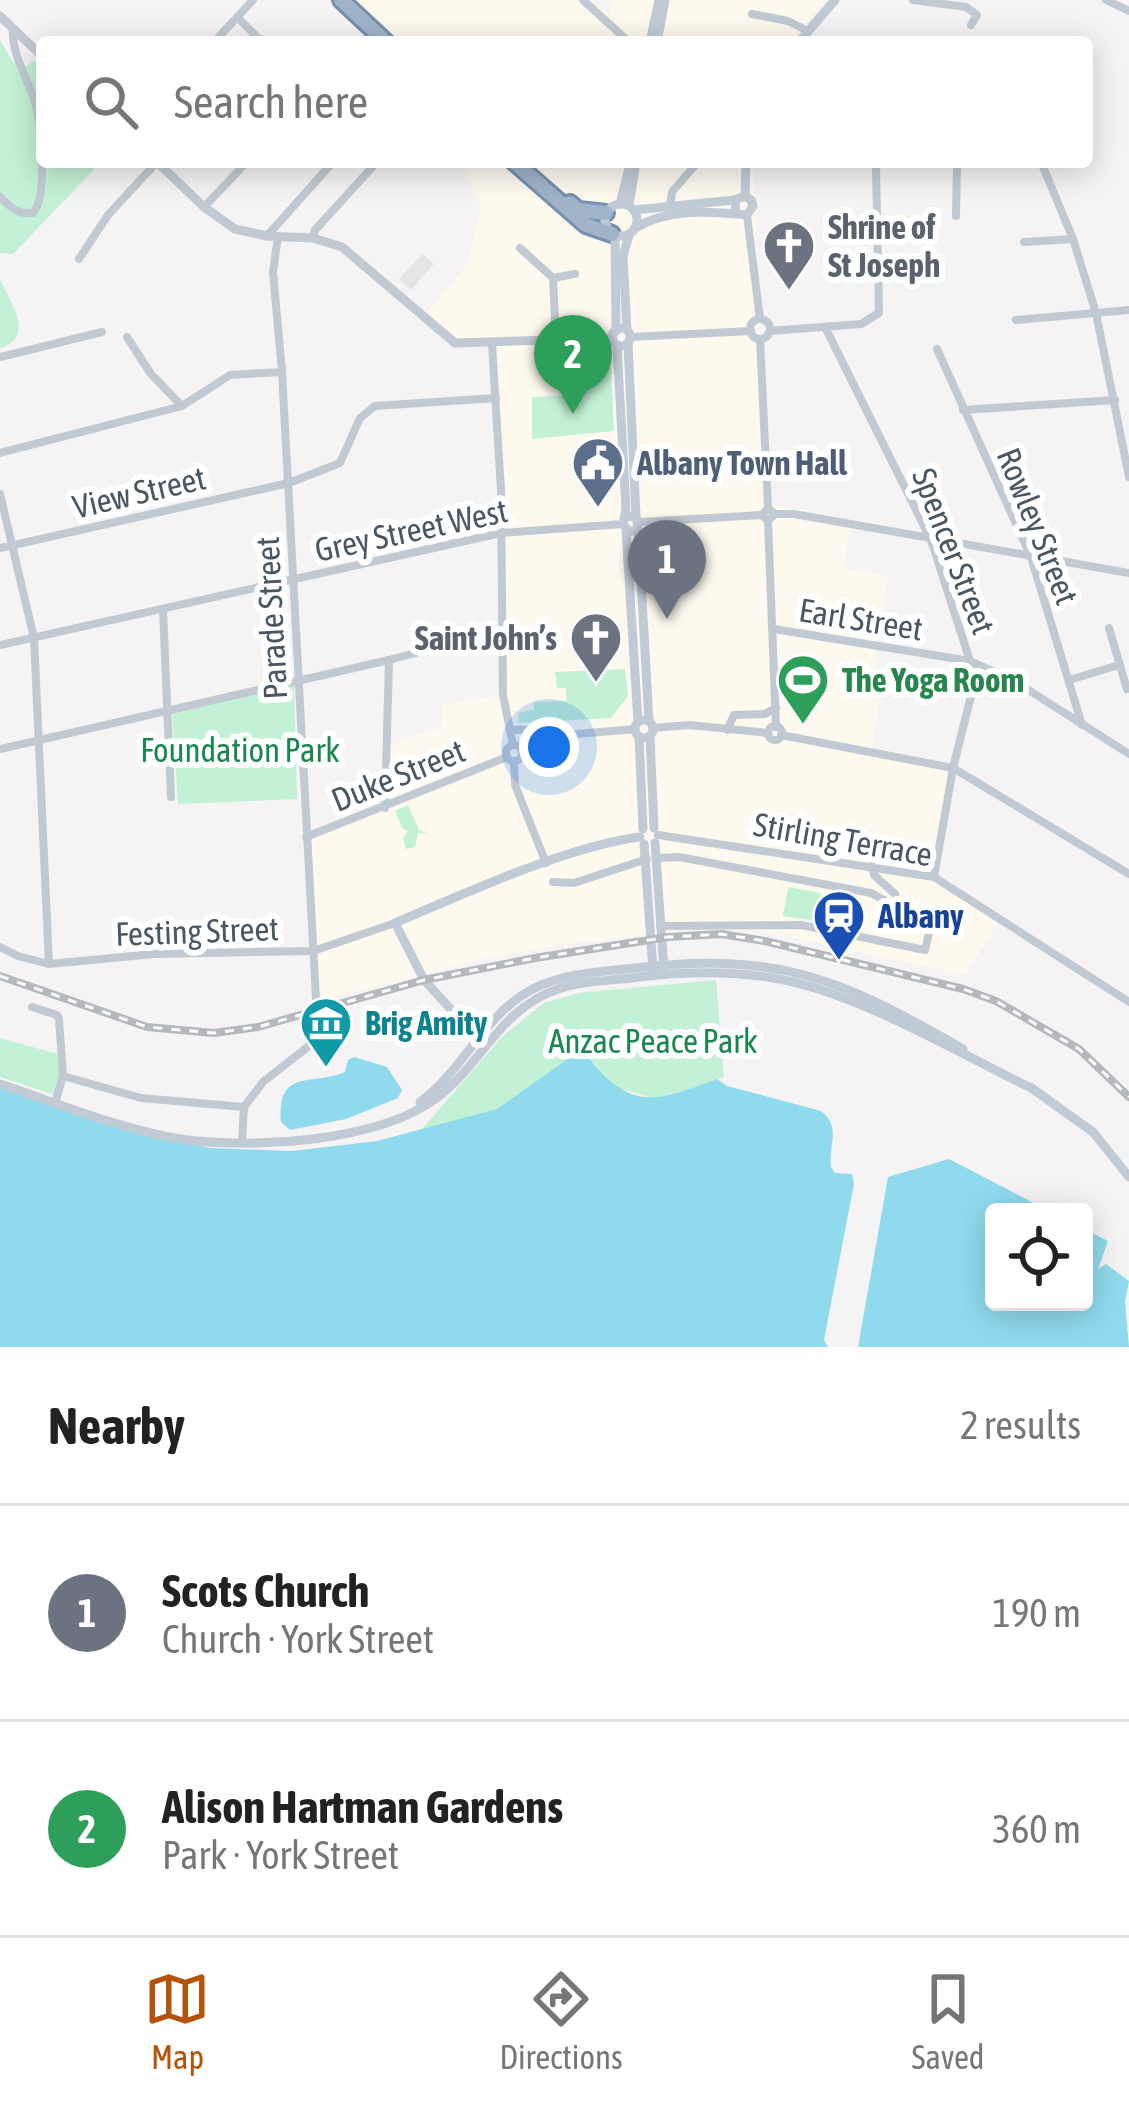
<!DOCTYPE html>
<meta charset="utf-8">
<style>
:root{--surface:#fff;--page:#f6f6f6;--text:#222;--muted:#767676;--line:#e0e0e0;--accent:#b45309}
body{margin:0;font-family:"Asap Condensed",sans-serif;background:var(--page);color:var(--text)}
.controls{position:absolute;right:36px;bottom:36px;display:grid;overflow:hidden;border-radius:12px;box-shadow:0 6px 30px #0003}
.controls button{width:108px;height:108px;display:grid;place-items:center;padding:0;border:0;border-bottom:3px solid var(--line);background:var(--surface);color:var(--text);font:60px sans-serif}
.you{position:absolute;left:549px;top:747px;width:42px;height:42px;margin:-30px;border:9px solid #fff;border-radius:50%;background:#1a73e8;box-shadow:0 0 0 18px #1a73e833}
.badge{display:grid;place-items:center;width:78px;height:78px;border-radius:50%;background:var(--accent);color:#fff;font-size:39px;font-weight:700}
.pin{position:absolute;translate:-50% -99px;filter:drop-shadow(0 3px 6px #0008)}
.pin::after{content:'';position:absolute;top:63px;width:42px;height:36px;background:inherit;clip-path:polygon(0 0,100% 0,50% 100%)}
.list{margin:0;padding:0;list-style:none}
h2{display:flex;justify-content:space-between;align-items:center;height:156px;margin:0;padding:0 48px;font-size:51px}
h2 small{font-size:39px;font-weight:400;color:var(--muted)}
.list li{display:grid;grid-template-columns:78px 1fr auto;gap:36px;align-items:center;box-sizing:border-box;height:216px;padding:0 48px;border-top:3px solid var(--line)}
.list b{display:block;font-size:45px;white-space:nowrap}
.list p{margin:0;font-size:39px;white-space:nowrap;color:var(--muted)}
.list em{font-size:39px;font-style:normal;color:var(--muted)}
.icon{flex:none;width:66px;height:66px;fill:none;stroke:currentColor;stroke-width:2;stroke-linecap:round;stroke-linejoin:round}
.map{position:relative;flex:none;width:1129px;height:1347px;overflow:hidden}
.search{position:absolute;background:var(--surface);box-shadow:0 6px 30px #0003;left:36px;right:36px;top:36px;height:132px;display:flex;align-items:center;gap:30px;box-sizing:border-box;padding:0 42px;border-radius:12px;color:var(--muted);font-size:45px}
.sheet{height:588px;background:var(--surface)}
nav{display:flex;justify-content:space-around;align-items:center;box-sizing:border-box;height:168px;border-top:3px solid var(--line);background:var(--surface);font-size:33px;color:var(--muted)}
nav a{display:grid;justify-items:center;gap:6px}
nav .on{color:var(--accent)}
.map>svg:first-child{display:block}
.commercial{fill:#fdf9ef}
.education{fill:#e6e4e5}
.green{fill:#c3f1d5}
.water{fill:#90daee}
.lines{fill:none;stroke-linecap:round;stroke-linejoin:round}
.trunk-casing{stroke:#7690ad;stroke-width:20}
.minor{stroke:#c1cad2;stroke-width:8}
.tertiary{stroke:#c1cad2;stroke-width:9}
.secondary{stroke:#c1cbd6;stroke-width:9}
.trunk{stroke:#9fb4c9;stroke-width:14}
.rail-casing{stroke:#b5b8bd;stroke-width:8}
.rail{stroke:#fff;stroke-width:3;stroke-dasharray:9;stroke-linecap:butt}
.labels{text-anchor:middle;stroke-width:12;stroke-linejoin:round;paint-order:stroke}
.worship-label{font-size:33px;font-weight:bold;fill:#5b616d;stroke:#fff;text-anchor:start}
.service-label{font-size:33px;font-weight:bold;fill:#4e5e75;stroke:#fff;text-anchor:start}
.street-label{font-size:33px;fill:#4a5661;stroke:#fff}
.leisure-label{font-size:33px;font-weight:bold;fill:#27864d;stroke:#fff;text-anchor:start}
.park-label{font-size:33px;fill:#17864f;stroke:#fff}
.transit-label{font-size:33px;font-weight:bold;fill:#164399;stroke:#fff;text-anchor:start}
.culture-label{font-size:33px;font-weight:bold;fill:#0d838f;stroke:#fff;text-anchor:start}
</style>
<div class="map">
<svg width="1129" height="1347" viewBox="0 0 1129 1347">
<rect width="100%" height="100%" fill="#f5f3f3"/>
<!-- commercial -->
<g class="commercial">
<path d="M357,0H590L609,16L614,0H826L792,42H398Z"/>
<path d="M477,162H753L768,503L851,520L844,569L888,576L870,695L880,699L871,752L953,768L934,876L1002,916L966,975L761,931L700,929L558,945L491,957L317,1002L306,837L385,808V744L441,728L442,705L503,694L492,344L455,343L424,317L468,263L481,206L465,173Z"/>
</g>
<!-- education -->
<path class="education" d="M422,254L434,264L411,290L399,279Z"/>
<!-- green -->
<g class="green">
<path d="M0,40L13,62L26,66L42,56V162H101L13,254L0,253Z"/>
<path d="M0,279C10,303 37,337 0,348Z"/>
<path d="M611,368L614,431L532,439V397L575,395V370Z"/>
<path d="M595,462L607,465L602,486L577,481L581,463Z"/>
<path d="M625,669L628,696L611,718L518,723V713L534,710V702L567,701L566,688H557L555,672Z"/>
<path d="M294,683L297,799L178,804L172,712Z"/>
<path d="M408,805L419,830L428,834L418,833L415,847L406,849L403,838L408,831L402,828L395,811Z"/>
<path d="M788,887L821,893L815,921L783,916Z"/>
<path d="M716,980L724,1077L660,1100L615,1087L588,1057L569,1058L498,1109L421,1130L503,1036L544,1003L579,993Z"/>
<path d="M0,1038L61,1055L63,1076L55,1095L0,1077Z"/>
</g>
<!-- water -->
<g class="water">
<path d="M354,1057L387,1067L402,1090L398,1098L346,1119L290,1130L281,1122C277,1068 311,1086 345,1072L348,1060Z"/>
<path d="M588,1057C632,1113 658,1101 717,1079L727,1086L821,1111C842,1127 828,1145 831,1167L835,1173L852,1174L854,1184L824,1340L828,1347H0V1087L137,1132L210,1148L292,1151L377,1141L497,1109L569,1058Z"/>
<path d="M949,1159L1051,1212H994V1302H1084V1229L1108,1241L1098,1269L1106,1264L1129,1281L1125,1302L1129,1347H858L888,1177Z"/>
</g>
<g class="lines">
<!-- trunk casing -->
<g class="trunk-casing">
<g id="trunk">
<path d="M341,0L386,42"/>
<path d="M514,162L586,225L612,234"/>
<path d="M570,203L578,210L606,213"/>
</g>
</g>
<!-- minor -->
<g class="minor">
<path d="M583,0L629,42"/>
<path d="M913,0L966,7L977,15L971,25"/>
<path d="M1106,0L1129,11"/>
<path d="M752,14L788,21L808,31"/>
<path d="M237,17L262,42"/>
<path d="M214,42L253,0"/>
<path d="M1041,162L1073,239L1096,313L1129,477"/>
<path d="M0,197C10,207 18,215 33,213C48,198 41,124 35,102C28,79 11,53 13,29"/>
<path d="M670,206L672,192L698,162"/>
<path d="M204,207L247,162"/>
<path d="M747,215L760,319"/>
<path d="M956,216L957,162"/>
<path d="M267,236L333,162"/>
<path d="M278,236L273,272L282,372L316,999"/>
<path d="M313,238L315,230L377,162"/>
<path d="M1024,242L1073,239"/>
<path d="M520,248L553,278L556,340"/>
<path d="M79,259L108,215L157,162"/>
<path d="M553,278L575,274"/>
<circle cx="760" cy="329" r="10"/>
<path d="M1016,320L1129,310"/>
<path d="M825,327L931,540L970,661L974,684L953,768L934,877"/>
<path d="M770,331L861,324L879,313L876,168L880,162"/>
<path d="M127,337L151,374L182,406"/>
<path d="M630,337L751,331"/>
<path d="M760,339L768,508L762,515L768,521L775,514L768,508"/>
<path d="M492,344L501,490L503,695L513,745"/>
<path d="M937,349L1031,557L1082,725"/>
<path d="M0,357L102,332"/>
<path d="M963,410L1115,400"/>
<path d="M0,453L182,406L230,375L282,372"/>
<path d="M0,494L34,638L49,964"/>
<path d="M775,514H794L1129,573"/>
<path d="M768,521L776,727"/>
<path d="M640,522L762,515"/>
<path d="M0,548L289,483L340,463L360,418L375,406L496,398"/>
<path d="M163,609L171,797"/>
<path d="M1109,628L1127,689"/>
<path d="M774,629L970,661L1016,682L1129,754"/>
<path d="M0,645L501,533L623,524"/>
<path d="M1069,680L1119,665"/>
<circle cx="775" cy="733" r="7"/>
<path d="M653,728L689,725L768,733"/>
<path d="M510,730L558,729L566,738"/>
<path d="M727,730L734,715L765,714L776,708"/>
<path d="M781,735L953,768L1129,874"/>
<circle cx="514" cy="753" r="8"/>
<path d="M0,749L389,660L501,630"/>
<path d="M522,752L577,734L635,729"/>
<path d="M514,761L515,785L546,863"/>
<path d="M385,808L389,660"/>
<path d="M658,835L934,877L1129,1002"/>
<path d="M306,837L507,757"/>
<path d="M656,858L679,857L871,893L914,916L932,920L925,950L801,925L660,926"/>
<path d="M872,866L874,875L895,894"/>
<path d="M553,882L574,883L647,859"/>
<path d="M0,947L18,956L49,964L154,954L313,951L395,923"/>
<path d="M32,1007L57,1015L59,1019L63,1076L55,1103"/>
<path d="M63,1076L141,1098L244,1107"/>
<path d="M242,1141L244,1107L263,1082L314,1042L318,1034L317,1018"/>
</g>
<!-- tertiary -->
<g class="tertiary">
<path d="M0,16L42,56"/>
<path d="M157,162L204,207L235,229L267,236L313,238L342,247L455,343L613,338"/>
</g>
<!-- secondary -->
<g class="secondary">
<path d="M650,42L659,0"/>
<path d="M657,42L665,0"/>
<path d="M799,42L835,0"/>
<path d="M745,196L746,162"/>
<circle cx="621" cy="220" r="16"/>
<path d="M620,204L629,168"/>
<path d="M629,205L636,162"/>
<path d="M634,210L735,200"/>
<path d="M635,228C669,208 710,211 747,215L753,206L751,200L745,196L735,200L736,214"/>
<path d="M615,235L616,331"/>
<circle cx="621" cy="337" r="9"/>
<path d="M627,330L623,256L629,235"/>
<path d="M628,344L636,516"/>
<path d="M617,345L626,509L623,524L629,532L638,529L636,516L625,517"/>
<path d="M638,529L649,721"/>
<path d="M626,530L638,722"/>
<circle cx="644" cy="729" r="9"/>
<path d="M639,736L643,829"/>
<path d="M650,736L654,828"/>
<path d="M655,843L664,970"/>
<path d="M644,844L653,970"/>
<path d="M481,1042L424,980L395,923C463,894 568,846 640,837"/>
<path d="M0,1084C57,1103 115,1127 174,1138C247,1150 378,1143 438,1097C483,1062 501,1008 558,989C584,980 612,981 639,977C688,971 735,970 784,980C861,995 961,1054 1033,1089"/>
<path d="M1030,1087L1093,1132L1129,1177"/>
<path d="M420,1102C460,1073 480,1024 521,996C552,975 589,973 626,969C775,951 835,975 963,1049"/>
</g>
<!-- trunk -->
<use href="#trunk" class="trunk"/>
<!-- rail casing -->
<g class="rail-casing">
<path id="rail" d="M0,976L147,1027L214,1033L258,1027L424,980L535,958L668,937L721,934L765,941L963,989L996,1001L1079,1049L1129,1097"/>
</g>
<!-- rail -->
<use href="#rail" class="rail"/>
</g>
<!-- icons -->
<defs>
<g id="church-pin" transform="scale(2.7)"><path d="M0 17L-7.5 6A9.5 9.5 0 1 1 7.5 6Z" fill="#6b7280" stroke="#fff"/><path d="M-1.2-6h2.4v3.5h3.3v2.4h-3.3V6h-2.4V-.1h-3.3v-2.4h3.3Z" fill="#fff"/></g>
<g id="civic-pin" transform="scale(2.7)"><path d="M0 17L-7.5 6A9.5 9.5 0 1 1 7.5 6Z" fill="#5c6f8a" stroke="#fff"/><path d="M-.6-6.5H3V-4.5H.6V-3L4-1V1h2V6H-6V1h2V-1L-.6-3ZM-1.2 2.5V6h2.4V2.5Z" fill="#fff"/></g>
<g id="stadium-pin" transform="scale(2.7)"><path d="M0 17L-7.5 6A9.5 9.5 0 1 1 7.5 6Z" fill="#2e9e5b" stroke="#fff"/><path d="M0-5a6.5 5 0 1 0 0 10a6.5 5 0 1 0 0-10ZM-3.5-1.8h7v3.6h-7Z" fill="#fff"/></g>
<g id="station-pin" transform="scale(2.7)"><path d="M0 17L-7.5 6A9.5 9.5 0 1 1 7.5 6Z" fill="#1a4fb4" stroke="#fff"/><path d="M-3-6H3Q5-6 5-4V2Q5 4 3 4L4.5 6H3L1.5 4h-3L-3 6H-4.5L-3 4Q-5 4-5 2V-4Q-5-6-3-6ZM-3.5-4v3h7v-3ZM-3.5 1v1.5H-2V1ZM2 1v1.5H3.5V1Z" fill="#fff"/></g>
<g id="museum-pin" transform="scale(2.7)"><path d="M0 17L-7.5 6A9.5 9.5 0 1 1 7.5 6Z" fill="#0f9aa8" stroke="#fff"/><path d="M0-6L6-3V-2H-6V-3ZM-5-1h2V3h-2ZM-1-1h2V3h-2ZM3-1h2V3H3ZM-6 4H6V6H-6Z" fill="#fff"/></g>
</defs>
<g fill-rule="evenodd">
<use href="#church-pin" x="789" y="246"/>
<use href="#civic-pin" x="598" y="463"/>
<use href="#church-pin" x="596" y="638"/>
<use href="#stadium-pin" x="803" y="680"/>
<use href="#station-pin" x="839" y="916"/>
<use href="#museum-pin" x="326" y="1023"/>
</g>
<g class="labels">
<!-- worship labels -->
<g class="worship-label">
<text x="828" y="239">Shrine of<tspan x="828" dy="38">St Joseph</tspan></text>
<text x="557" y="650" text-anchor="end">Saint John’s</text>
</g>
<!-- service labels -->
<g class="service-label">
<text x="637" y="475">Albany Town Hall</text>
</g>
<!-- street labels -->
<g class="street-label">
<text transform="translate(139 492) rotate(-13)" y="12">View Street</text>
<text transform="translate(1038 526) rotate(68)" y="12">Rowley Street</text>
<text transform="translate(411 530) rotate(-12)" y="12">Grey Street West</text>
<text transform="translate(954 551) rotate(69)" y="12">Spencer Street</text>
<text transform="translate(271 618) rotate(-93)" y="12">Parade Street</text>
<text transform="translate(861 619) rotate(9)" y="12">Earl Street</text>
<text transform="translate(398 775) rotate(-22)" y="12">Duke Street</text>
<text transform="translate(843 839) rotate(10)" y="12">Stirling Terrace</text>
<text transform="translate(197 931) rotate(-2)" y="12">Festing Street</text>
</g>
<!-- leisure labels -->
<g class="leisure-label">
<text x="842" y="692">The Yoga Room</text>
</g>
<!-- park labels -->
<g class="park-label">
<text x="240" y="762">Foundation Park</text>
<text x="653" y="1053">Anzac Peace Park</text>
</g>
<!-- transit labels -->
<g class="transit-label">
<text x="878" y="928">Albany</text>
</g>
<!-- culture labels -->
<g class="culture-label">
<text x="365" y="1035">Brig Amity</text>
</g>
</g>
</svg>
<div class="controls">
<button><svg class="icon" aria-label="locate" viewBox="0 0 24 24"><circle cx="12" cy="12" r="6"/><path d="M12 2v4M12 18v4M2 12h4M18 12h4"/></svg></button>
</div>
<div class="you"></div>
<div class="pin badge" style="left:667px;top:619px;background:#6b7280">1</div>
<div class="pin badge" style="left:573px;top:414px;background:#2e9e5b">2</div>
<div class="search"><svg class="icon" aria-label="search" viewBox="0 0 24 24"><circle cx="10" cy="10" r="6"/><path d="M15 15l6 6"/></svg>Search here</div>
</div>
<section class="sheet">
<h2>Nearby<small>2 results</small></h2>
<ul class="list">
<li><span class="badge" style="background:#6b7280">1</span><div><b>Scots Church</b><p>Church · York Street</p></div><em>190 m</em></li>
<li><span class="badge" style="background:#2e9e5b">2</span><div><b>Alison Hartman Gardens</b><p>Park · York Street</p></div><em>360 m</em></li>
</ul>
</section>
<nav>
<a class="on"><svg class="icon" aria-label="map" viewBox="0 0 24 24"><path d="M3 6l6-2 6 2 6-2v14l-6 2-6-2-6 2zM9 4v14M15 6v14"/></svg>Map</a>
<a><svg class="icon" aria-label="directions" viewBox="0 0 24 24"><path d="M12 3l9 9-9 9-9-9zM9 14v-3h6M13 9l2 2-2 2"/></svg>Directions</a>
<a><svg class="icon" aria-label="saved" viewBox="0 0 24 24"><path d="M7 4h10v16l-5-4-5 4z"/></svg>Saved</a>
</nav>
